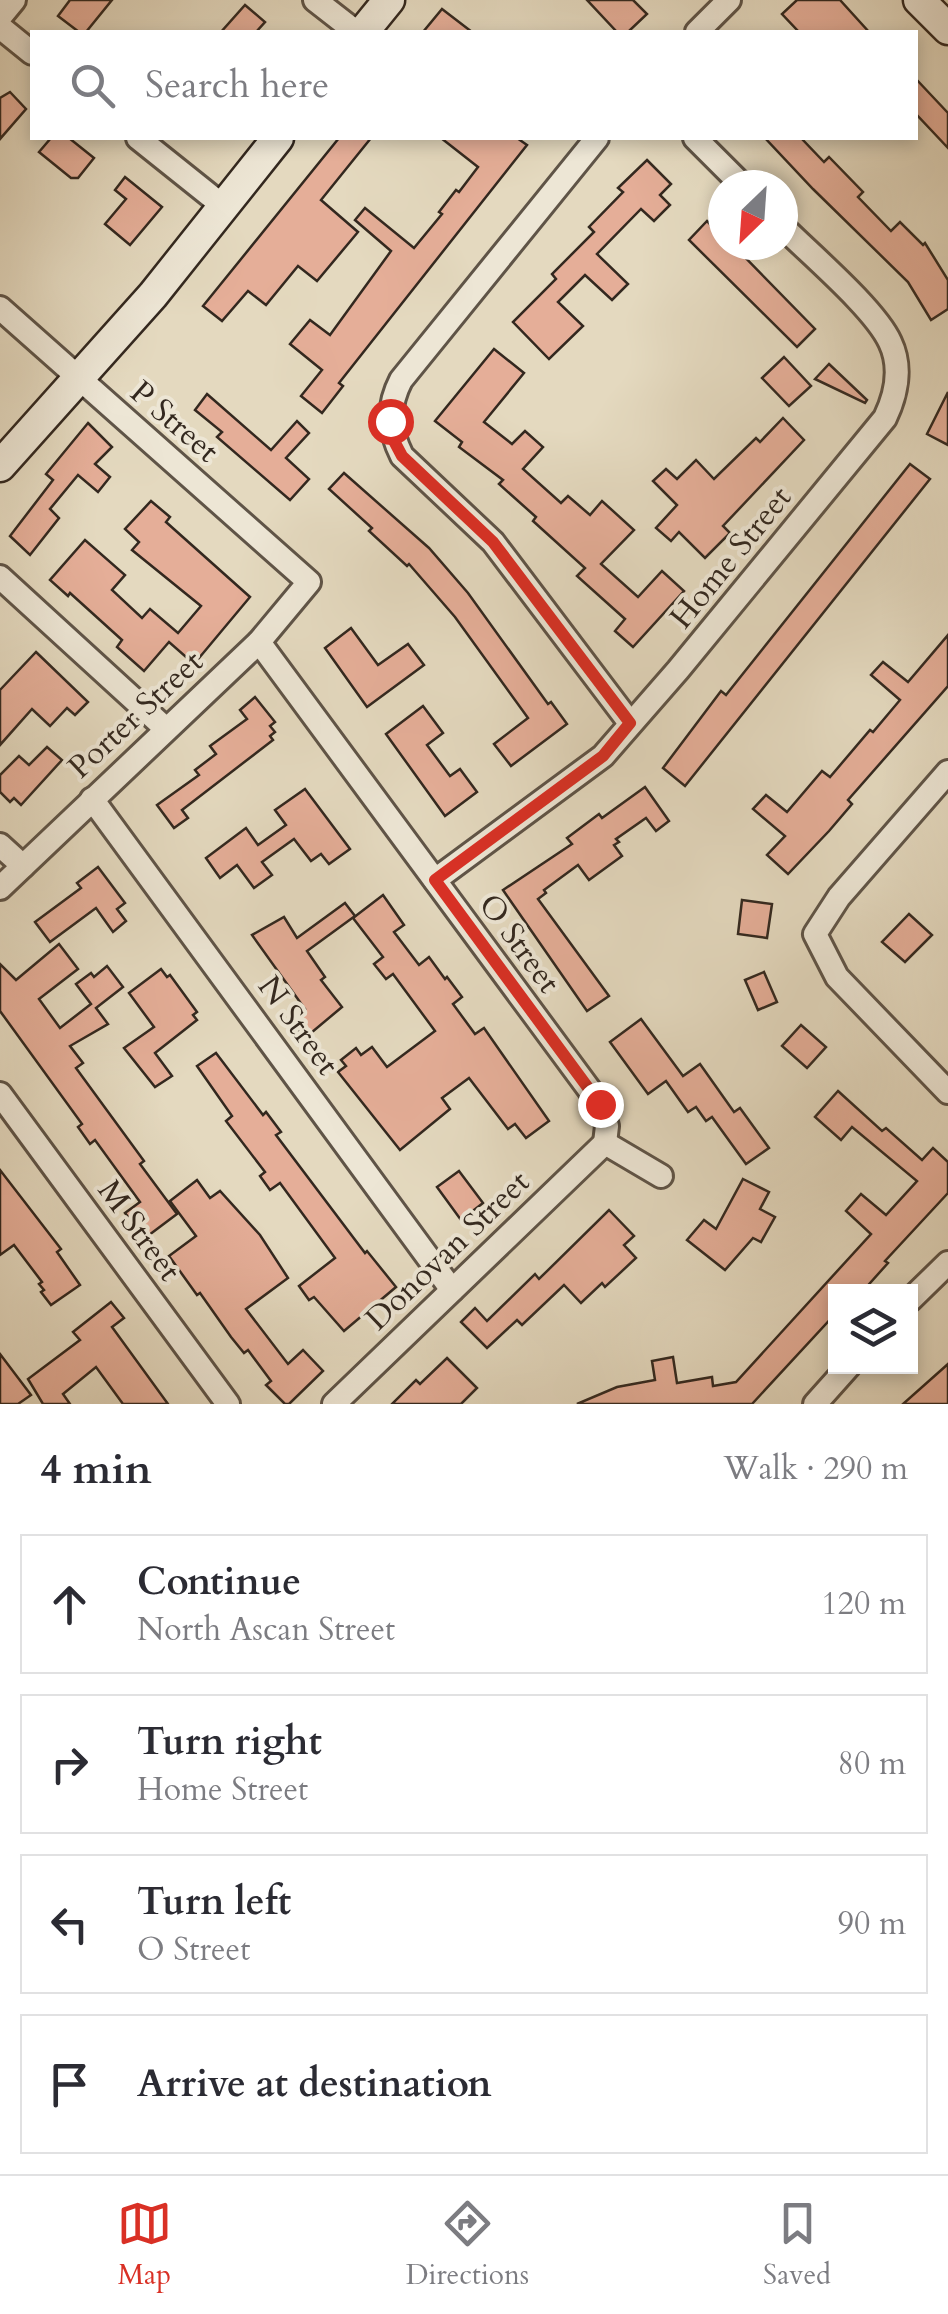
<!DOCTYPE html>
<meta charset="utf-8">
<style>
:root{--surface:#fff;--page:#f2f2f3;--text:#2b2b33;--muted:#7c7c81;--line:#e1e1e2;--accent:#d93025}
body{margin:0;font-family:Cardo,serif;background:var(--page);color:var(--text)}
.controls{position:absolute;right:30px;bottom:30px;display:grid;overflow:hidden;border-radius:0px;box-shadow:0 5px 15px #0003}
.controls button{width:90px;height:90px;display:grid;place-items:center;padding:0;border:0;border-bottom:2px solid var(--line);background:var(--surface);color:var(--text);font:50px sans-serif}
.compass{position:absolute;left:708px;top:170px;width:90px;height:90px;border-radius:50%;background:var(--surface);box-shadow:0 5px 15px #0003;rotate:205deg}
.stop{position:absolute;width:30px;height:30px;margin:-22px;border:8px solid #d93025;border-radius:50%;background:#fff}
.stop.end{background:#d93025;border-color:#fff;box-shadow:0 2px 10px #0008}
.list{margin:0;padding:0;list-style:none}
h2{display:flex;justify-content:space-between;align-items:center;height:130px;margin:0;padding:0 40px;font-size:42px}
h2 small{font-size:32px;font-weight:400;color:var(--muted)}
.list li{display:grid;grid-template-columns:65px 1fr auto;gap:30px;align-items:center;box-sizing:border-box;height:140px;margin:0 20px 20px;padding:0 20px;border:2px solid var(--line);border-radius:0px}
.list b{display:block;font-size:38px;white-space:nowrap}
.list p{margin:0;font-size:32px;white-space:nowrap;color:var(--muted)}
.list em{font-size:32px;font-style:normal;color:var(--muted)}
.icon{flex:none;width:55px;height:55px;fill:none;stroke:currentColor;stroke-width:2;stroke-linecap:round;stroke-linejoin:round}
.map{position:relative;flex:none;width:948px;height:1404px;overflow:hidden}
.search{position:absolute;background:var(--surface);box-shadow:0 5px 15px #0003;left:30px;right:30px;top:30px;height:110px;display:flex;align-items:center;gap:25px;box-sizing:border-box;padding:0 35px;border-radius:0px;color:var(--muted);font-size:38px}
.sheet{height:770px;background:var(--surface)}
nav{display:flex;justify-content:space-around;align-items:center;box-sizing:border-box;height:140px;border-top:2px solid var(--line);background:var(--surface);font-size:28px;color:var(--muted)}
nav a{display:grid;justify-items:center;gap:5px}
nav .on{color:var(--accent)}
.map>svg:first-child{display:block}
.building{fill:#e5ae98;stroke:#33281f;stroke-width:2.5}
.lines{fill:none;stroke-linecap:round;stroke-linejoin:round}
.street-casing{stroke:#5f5447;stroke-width:28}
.secondary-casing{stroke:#33281f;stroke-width:35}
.street{stroke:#ede6d5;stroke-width:22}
.secondary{stroke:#ede6d5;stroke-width:30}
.route{stroke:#d93025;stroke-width:12}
.labels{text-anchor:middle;stroke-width:8;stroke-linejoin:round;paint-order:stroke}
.street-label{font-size:32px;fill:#33281f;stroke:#ede6d5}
</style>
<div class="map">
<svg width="948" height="1404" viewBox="0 0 948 1404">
<rect width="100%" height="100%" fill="#e4d9bf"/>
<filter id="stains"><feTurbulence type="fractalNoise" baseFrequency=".002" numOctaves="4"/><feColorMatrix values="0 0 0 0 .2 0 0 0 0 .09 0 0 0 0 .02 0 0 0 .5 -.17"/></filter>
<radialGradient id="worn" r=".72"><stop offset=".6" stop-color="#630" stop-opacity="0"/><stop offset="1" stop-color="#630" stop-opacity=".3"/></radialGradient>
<!-- building -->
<g class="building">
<path d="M70,0H112L86,32H79L58,16Z"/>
<path d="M587,0H633L647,14L628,32H617Z"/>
<path d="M797,0H840L869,32H799L782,14Z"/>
<path d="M245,5L265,22L256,32H221Z"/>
<path d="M442,9L472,32H423Z"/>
<path d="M916,79L948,113V148L916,114Z"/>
<path d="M10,92L26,109L0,139V98Z"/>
<path d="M51,138H69L94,158L78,178H71L39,152Z"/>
<path d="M339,138H371L321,200L358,232L317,281L298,266L266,305L248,291L222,321L203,306Z"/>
<path d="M441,138H517L527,145L339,383L343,386L322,413L301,396L322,370L290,344L310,320L330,335L391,251L355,220L365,208L414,248L442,214L439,212L456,190L459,192L478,167Z"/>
<path d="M765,138H801L824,162L829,157L863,192L858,197L891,231L900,222L923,245L925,243L948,280V309L931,320L908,282L813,189Z"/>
<path d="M647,160L671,184L660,195L670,205L654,221L641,209L597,254L628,284L612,300L585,275L558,302L583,326L549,359L513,322L556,279L552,274L594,232L589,227L623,192L618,188Z"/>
<path d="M125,177L162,207L130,245L105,224L126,199L115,190Z"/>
<path d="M707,221L723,237V245H733L815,329L797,347L689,240Z"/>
<path d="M494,349L524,373L484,422L512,444L525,431L543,447L523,469L561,503L568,496L590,515L602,501L634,530L601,564L638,597L662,571L684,591L633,647L615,631L625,619L577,576L585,568L533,521L536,517L499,484L503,480L459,447L462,442L435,421Z"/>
<path d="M784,357L811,386L789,406L762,378Z"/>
<path d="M829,364L867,400L865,403L815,379Z"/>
<path d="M948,392V445L927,434Z"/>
<path d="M207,394L271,450L297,421L309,433L286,458L309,479L290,500L217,437L222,432L195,410Z"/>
<path d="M783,418L804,440L723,526L730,533L705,558L679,532L671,541L656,528L677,505L653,481L666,469L677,479L696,460L714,479L756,438L760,442Z"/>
<path d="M88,423L112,447L95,464L110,477L98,492L78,475L50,509L59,518L30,555L10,536L53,480L46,474Z"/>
<path d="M910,464L930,479L685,786L663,768L721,691L726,695Z"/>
<path d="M344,473L429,548L468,593L548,704L551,702L567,724L511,766L494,744L528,718L455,617L409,564L407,566L369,531L372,528L329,489Z"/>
<path d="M151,501L170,517L166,522L250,597L194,664L169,642L144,671L117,647L122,640L70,593L68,596L50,580L85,540L125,575L112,590L142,618L150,609L178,633L201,606L132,550L139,542L125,529Z"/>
<path d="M351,628L378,665L408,644L424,665L367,707L325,648Z"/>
<path d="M948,635V686L848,800L852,804L829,831L788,874L767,855L785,836L753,809L766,795L787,812L822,771L830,777L870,730L873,732L900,700L871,675L883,662L908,682Z"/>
<path d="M36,652L88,702L75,715L67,708L50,726L32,709L0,745V690Z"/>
<path d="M255,697L275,722L270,726L275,732L270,736L273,740L182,810L188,818L174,828L157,805L199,775L195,770L216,754L210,746L247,719L240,710Z"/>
<path d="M423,706L443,733L427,745L450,776L460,769L477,792L445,816L386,734Z"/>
<path d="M47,747L62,760L21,805L14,798L10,802L0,792V775L19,756L29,765Z"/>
<path d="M645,787L669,821L656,831L646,818L616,839L619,842L614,845L622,856L589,880L578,865L544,890L546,893L538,899L609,996L587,1011L503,890L572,844L567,838L599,814L602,818Z"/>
<path d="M305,789L350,849L329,864L321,854L311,861L294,839L262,862L272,875L254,888L237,865L220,878L206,858L246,828L258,845L286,825L275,810Z"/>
<path d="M98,867L125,903L117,909L126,921L113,932L96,908L50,942L35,922L81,888L77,883Z"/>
<path d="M383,895L404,925L394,932L419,965L429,957L445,979L447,977L462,997L453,1004L475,1034L484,1028L549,1121L526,1138L515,1124L508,1129L469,1078L442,1098L450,1109L400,1150L338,1072L346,1066L341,1060L356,1048L361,1055L372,1047L387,1067L435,1031L393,974L386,979L374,964L383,957L353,918Z"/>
<path d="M742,900L772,904L767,938L738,934Z"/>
<path d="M345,903L355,916L307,951L325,977L321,980L342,1007L305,1038L291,1022L305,1009L252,935L284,917L297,938Z"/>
<path d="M909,914L932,935L905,962L882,942Z"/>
<path d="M59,944L78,969L39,999L60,1028L91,1004L76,984L91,973L94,977L107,966L123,987L96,1008L108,1024L70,1046L83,1063L76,1068L144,1161L140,1164L177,1214L145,1238L125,1213L140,1202L95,1140L90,1144L78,1127L82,1124L0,1011V964L16,980Z"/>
<path d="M161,969L167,977L170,975L197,1012L193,1015L197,1020L155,1053L172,1076L155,1087L124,1048L154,1027L129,993Z"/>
<path d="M764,972L777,1002L758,1010L745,980Z"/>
<path d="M641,1019L683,1076L700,1064L734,1112L740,1108L769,1148L746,1164L712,1117L706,1121L696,1107L688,1112L666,1081L648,1094L610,1042Z"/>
<path d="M801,1025L826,1047L807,1068L782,1046Z"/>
<path d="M216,1053L263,1115L266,1112L281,1132L276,1135L365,1253L367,1251L396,1287L344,1331L314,1297L309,1300L299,1286L335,1258L280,1183L270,1190L260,1176L265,1172L226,1121L232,1116L197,1066Z"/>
<path d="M838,1091L882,1131L886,1128L922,1160L933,1148L948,1162V1193L885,1261L888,1263L862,1292H836V1313L752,1404H577L617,1387L655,1380L652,1361L673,1357L677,1383L712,1377L713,1386L736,1382L871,1234L846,1211L861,1194L886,1215L917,1181L852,1127L841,1140L815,1117Z"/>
<path d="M0,1170L61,1249L57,1252L80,1285L51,1305L41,1292L44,1290L39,1284L42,1282L14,1245L0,1255Z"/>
<path d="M459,1171L483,1203L461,1220L437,1187Z"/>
<path d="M743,1179L769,1192L760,1209L775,1217L761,1242L753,1238L725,1270L687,1240L704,1220L716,1229Z"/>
<path d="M197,1180L210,1198L220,1191L260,1235L288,1278L246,1309L288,1364L303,1350L323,1371L289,1404H285L266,1385L271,1381L248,1350L244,1353L231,1337L200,1293L197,1295L169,1256L196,1236L170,1201Z"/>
<path d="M609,1210L634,1236L624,1245L636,1258L605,1287L602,1283L581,1303L564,1285L522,1325L517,1320L487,1348L461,1322L475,1308L487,1321L535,1274L539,1279Z"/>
<path d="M111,1302L124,1318L112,1327L168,1404H123L96,1367L63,1394L70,1404H43L28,1379L80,1340L73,1332Z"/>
<path d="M0,1354L31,1395L18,1404H0Z"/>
<path d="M447,1358L477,1388L461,1404H392L416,1380L420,1384Z"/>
<path d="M948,1364V1404H903Z"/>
</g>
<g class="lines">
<!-- street casing -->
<g class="street-casing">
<g id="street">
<path d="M315,0L356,32"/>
<path d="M0,17L14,0"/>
<path d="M0,27L32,53"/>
<path d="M697,32L729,0"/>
<path d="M138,138L223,206"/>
<path d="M597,138L401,380C387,407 389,430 402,456L493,542L630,723"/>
<path d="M695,138L742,185"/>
<path d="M0,308L309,582L259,642L0,888"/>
<path d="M0,577L165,728"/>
<path d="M259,642L600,1104L607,1126L605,1143"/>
<path d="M948,772L839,897L815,934L837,977L948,1092"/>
<path d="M92,799L452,1290"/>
<path d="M0,845L23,866"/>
<path d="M435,880L603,756L678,670L885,418C896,395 902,367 890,342C875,309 811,255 783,227"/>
<path d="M0,1094L228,1404"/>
<path d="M605,1143L661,1176"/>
<path d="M910,1300L948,1263"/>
<path d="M334,1404L605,1143"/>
<path d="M815,1404L849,1366"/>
</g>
</g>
<!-- secondary casing -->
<g class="secondary-casing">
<g id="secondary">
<path d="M919,0L948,29"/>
<path d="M363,32L389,0"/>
<path d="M0,466L153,295L278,138"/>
</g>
</g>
<!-- street -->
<use href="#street" class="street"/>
<!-- secondary -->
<use href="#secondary" class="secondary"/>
</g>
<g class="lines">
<!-- route -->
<path class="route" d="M390,421L393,439L402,456L493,542L630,723L603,756L435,880L600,1104"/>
</g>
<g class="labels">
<!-- street labels -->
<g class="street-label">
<text transform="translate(175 421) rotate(41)" y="11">P Street</text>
<text transform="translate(730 557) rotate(-51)" y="11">Home Street</text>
<text transform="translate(135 714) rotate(-43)" y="11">Porter Street</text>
<text transform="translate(520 943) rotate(54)" y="11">O Street</text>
<text transform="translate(299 1025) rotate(54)" y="11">N Street</text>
<text transform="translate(140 1230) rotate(54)" y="11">M Street</text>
<text transform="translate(447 1250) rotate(-44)" y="11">Donovan Street</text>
</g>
</g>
<rect width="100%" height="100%" filter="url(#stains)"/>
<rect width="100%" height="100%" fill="url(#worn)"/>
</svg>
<div class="controls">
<button><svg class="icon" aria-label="layers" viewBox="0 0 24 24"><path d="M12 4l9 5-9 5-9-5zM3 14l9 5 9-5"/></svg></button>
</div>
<svg class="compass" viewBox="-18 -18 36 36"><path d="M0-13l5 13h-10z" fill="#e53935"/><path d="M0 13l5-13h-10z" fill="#7c7c81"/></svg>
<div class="stop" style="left:390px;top:421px"></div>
<div class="stop end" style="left:600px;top:1104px"></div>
<div class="search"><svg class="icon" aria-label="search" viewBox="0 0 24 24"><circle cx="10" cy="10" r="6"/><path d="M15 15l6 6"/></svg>Search here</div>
</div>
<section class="sheet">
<h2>4 min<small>Walk · 290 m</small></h2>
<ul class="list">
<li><svg class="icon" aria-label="ahead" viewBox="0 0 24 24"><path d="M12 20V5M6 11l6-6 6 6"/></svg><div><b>Continue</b><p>North Ascan Street</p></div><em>120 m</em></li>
<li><svg class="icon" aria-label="right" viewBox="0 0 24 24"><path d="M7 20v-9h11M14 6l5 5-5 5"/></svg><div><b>Turn right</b><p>Home Street</p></div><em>80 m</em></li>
<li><svg class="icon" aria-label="left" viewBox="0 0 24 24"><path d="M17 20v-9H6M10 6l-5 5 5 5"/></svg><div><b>Turn left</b><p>O Street</p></div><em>90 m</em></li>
<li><svg class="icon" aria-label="arrive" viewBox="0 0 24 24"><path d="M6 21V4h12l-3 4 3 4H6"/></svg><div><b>Arrive at destination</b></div></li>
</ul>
</section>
<nav>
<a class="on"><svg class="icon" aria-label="map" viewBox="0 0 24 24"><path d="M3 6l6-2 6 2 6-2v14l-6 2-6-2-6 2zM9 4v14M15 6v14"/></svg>Map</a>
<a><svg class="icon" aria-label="directions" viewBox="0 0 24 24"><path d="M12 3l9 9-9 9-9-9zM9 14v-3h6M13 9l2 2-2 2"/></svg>Directions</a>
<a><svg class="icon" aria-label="saved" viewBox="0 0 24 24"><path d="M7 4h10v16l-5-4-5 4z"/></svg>Saved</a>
</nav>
